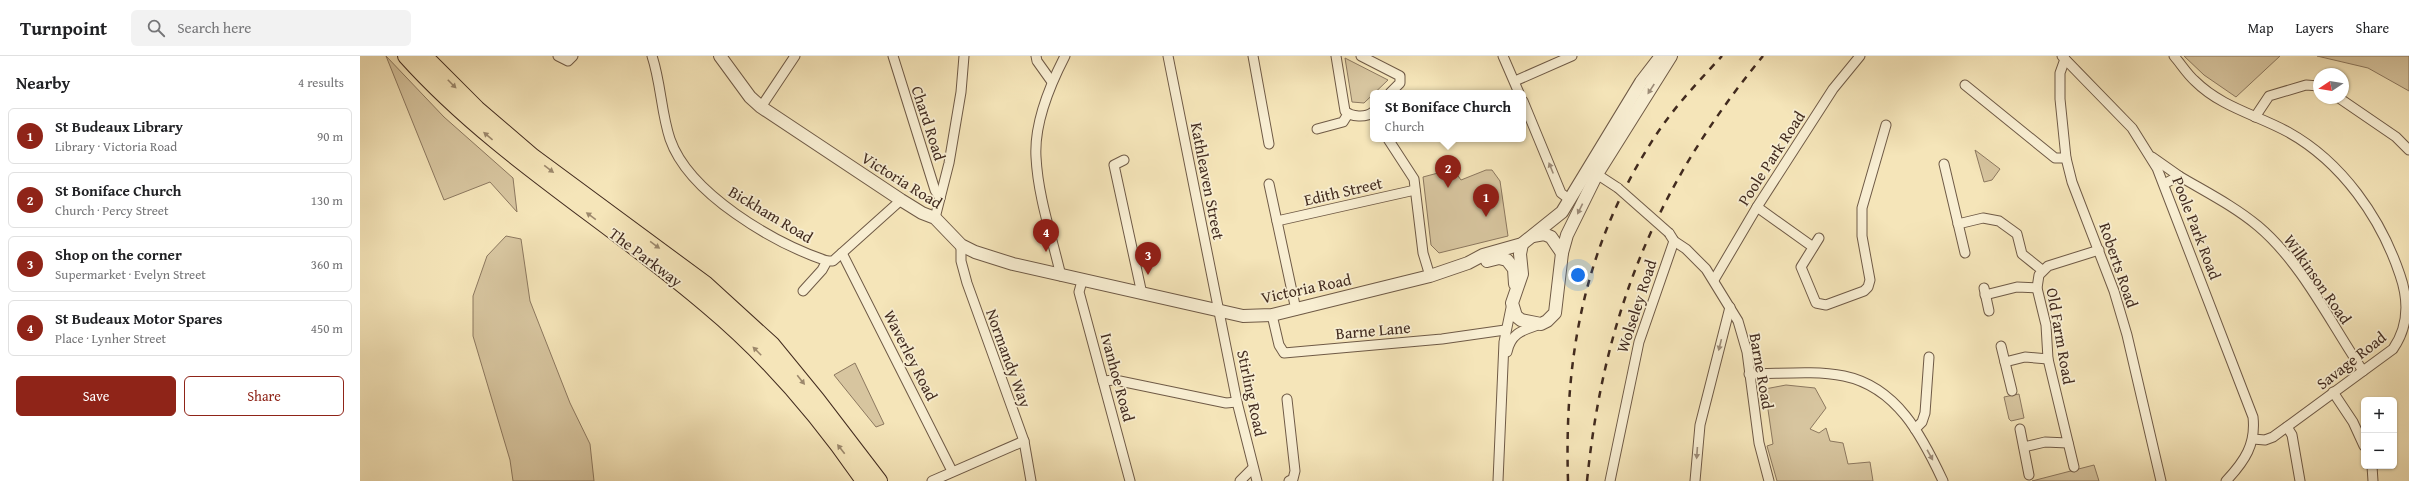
<!DOCTYPE html>
<meta charset="utf-8">
<style>
:root{--surface:#fff;--page:#f2f2f2;--text:#202124;--muted:#757577;--line:#e0e0e0;--accent:#8f2418}
body{margin:0;font-family:"Gentium Book Plus",serif;background:var(--page);color:var(--text)}
.controls{position:absolute;right:12px;bottom:12px;display:grid;overflow:hidden;border-radius:6px;box-shadow:0 1px 3px #0004}
.controls button{width:36px;height:36px;display:grid;place-items:center;padding:0;border:0;border-bottom:1px solid var(--line);background:var(--surface);color:var(--text);font:20px sans-serif}
.compass{position:absolute;left:1953px;top:12px;width:36px;height:36px;border-radius:50%;background:var(--surface);box-shadow:0 1px 3px #0004;rotate:258deg}
.you{position:absolute;left:1218px;top:219px;width:14px;height:14px;margin:-10px;border:3px solid #fff;border-radius:50%;background:#1a73e8;box-shadow:0 0 0 6px #1a73e833}
.badge{display:grid;place-items:center;width:26px;height:26px;border-radius:50%;background:var(--accent);color:#fff;font-size:13px;font-weight:700}
.pin{position:absolute;translate:-50% -33px;filter:drop-shadow(0 1px 2px #0008)}
.pin::after{content:'';position:absolute;top:21px;width:14px;height:12px;background:inherit;clip-path:polygon(0 0,100% 0,50% 100%)}
.popup{position:absolute;left:1010px;top:34px;width:156px;height:52px;box-sizing:border-box;display:grid;place-content:center;border-radius:6px;background:var(--surface);filter:drop-shadow(0 1px 3px #0005);font-size:13px;white-space:nowrap;color:var(--muted)}
.popup b{font-size:15px;color:var(--text)}
.popup::after{content:'';position:absolute;left:50%;top:100%;margin-left:-8px;border:8px solid transparent;border-top-color:var(--surface)}
.list{margin:0;padding:0;list-style:none}
h2{display:flex;justify-content:space-between;align-items:center;height:52px;margin:0;padding:0 16px;font-size:17px}
h2 small{font-size:13px;font-weight:400;color:var(--muted)}
.list li{display:grid;grid-template-columns:26px 1fr auto;gap:12px;align-items:center;box-sizing:border-box;height:56px;margin:0 8px 8px;padding:0 8px;border:1px solid var(--line);border-radius:6px}
.list b{display:block;font-size:15px;white-space:nowrap}
.list p{margin:0;font-size:13px;white-space:nowrap;color:var(--muted)}
.list em{font-size:13px;font-style:normal;color:var(--muted)}
.actions{display:flex;gap:8px;padding:12px 16px}
.actions a{flex:1;padding:9px 0;border:1px solid var(--accent);border-radius:6px;text-align:center;font-size:14px;color:var(--accent)}
.actions .main{background:var(--accent);color:#fff}
.icon{flex:none;width:22px;height:22px;fill:none;stroke:currentColor;stroke-width:2;stroke-linecap:round;stroke-linejoin:round}
.map{position:relative;flex:none;width:2049px;height:425px;overflow:hidden}
header{display:flex;align-items:center;gap:24px;box-sizing:border-box;height:56px;padding:0 20px;background:var(--surface);border-bottom:1px solid var(--line)}
header strong{font-size:19px}
nav{display:flex;gap:22px;margin-inline-start:auto;font-size:14px}
.search{width:280px;height:36px;background:var(--page);display:flex;align-items:center;gap:10px;box-sizing:border-box;padding:0 14px;border-radius:6px;color:var(--muted);font-size:15px}
main{display:flex}
aside{flex:1;background:var(--surface)}
.map>svg:first-child{display:block}
.green{fill:#d7c59f;stroke:#8c785f}
.lines{fill:none;stroke-linecap:round;stroke-linejoin:round}
.minor-casing{stroke:#6f5a46;stroke-width:11}
.tertiary-casing{stroke:#6f5a46;stroke-width:14}
.trunk-casing{stroke:#422b1f;stroke-width:18}
.minor{stroke:#f8eed2;stroke-width:9}
.tertiary{stroke:#f8eed2;stroke-width:12}
.trunk{stroke:#f5e5b9;stroke-width:16}
.rail{stroke:#422b1f;stroke-width:2.5;stroke-dasharray:7 7;stroke-linecap:butt}
.minor-bridge-casing{stroke:#6f5a46;stroke-width:11;stroke-linecap:butt}
.minor-bridge{stroke:#f8eed2;stroke-width:9}
.oneway{fill:#9c886c}
.oneway2{fill:#9d8c78}
.labels{text-anchor:middle;stroke-width:3.5;stroke-linejoin:round;paint-order:stroke}
.street-label{font-size:16px;fill:#422b1f;stroke:#f8eed2}
</style>
<header>
<strong>Turnpoint</strong>
<div class="search"><svg class="icon" aria-label="search" viewBox="0 0 24 24"><circle cx="10" cy="10" r="6"/><path d="M15 15l6 6"/></svg>Search here</div>
<nav><a>Map</a><a>Layers</a><a>Share</a></nav>
</header>
<main>
<aside>
<h2>Nearby<small>4 results</small></h2>
<ul class="list">
<li><span class="badge">1</span><div><b>St Budeaux Library</b><p>Library · Victoria Road</p></div><em>90 m</em></li>
<li><span class="badge">2</span><div><b>St Boniface Church</b><p>Church · Percy Street</p></div><em>130 m</em></li>
<li><span class="badge">3</span><div><b>Shop on the corner</b><p>Supermarket · Evelyn Street</p></div><em>360 m</em></li>
<li><span class="badge">4</span><div><b>St Budeaux Motor Spares</b><p>Place · Lynher Street</p></div><em>450 m</em></li>
</ul>
<div class="actions"><a class="main">Save</a><a>Share</a></div>
</aside>
<div class="map">
<svg width="2049" height="425" viewBox="0 0 2049 425">
<rect width="100%" height="100%" fill="#f5e5b9"/>
<filter id="stains"><feTurbulence type="fractalNoise" baseFrequency=".005" numOctaves="4"/><feColorMatrix values="0 0 0 0 .2 0 0 0 0 .09 0 0 0 0 .02 0 0 0 .5 -.17"/></filter>
<radialGradient id="worn" r=".72"><stop offset=".6" stop-color="#630" stop-opacity="0"/><stop offset="1" stop-color="#630" stop-opacity=".3"/></radialGradient>
<!-- green -->
<g class="green">
<path d="M26,0L84,61L153,122L157,156L130,126L84,144Z"/>
<path d="M1824,0H1920L1876,41L1844,19Z"/>
<path d="M1957,0H2049V35L2008,12Z"/>
<path d="M985,2L1028,24L1004,47L992,46Z"/>
<path d="M1615,94L1640,113L1632,124L1624,126Z"/>
<path d="M1093,113L1101,124L1126,114H1132L1140,125L1148,180L1079,197L1071,189L1063,121Z"/>
<path d="M146,180L161,183L170,245L210,347L230,388L234,425H153L150,404L113,280V240L127,200Z"/>
<path d="M495,307L524,368L516,371L474,319Z"/>
<path d="M1426,329L1455,332L1466,352L1450,373L1459,377L1466,372L1470,385L1483,387L1488,408L1510,406L1513,425H1417L1407,390L1413,388L1405,333Z"/>
<path d="M1659,338L1664,362L1651,365L1649,363L1644,341Z"/>
<path d="M1734,409L1739,425H1672Z"/>
</g>
<g class="lines">
<!-- minor casing -->
<g class="minor-casing">
<g id="minor">
<path d="M198,0L208,5L213,0"/>
<path d="M292,0C301,27 301,56 310,83C329,138 414,187 467,205"/>
<path d="M533,0L575,134L580,142"/>
<path d="M676,0L677,5L692,26"/>
<path d="M808,0L877,346L897,425"/>
<path d="M893,0L909,88"/>
<path d="M976,0L985,55C991,61 1006,62 1013,56"/>
<path d="M1001,0L1040,20V27L1030,37"/>
<path d="M1143,0L1159,37"/>
<path d="M1702,0L1772,72L1797,112L1893,361C1896,388 1885,405 1866,425"/>
<path d="M1814,0C1821,8 1827,18 1835,25C1861,51 1897,59 1928,76C1982,106 2021,162 2040,219C2049,245 2049,270 2033,293L1913,381L1905,384L1893,383"/>
<path d="M1705,3L1700,17V43L1706,102L1712,126L1754,235L1767,279L1801,425"/>
<path d="M1155,25L1212,0"/>
<path d="M1605,29L1695,102H1706"/>
<path d="M1979,42L2036,81L2049,94"/>
<path d="M1163,45L1201,137L1210,144"/>
<path d="M401,51L435,0"/>
<path d="M1895,61L1909,40L1946,29L1959,30"/>
<path d="M957,73L983,66L988,58"/>
<path d="M1028,83L1054,123L1063,197L1070,220"/>
<path d="M1792,101L1819,120"/>
<path d="M764,104L754,109L782,238"/>
<path d="M1584,108L1605,197"/>
<path d="M1232,115L1258,132"/>
<path d="M909,128L936,254"/>
<path d="M1804,128L1819,120C1846,136 1874,150 1898,170C1942,207 1971,268 2003,315"/>
<path d="M1397,151L1453,191"/>
<path d="M575,162L589,107L601,36L604,0"/>
<path d="M917,165L1055,134"/>
<path d="M1598,168L1623,162L1639,165L1657,178L1662,198L1682,214"/>
<path d="M1309,177L1314,185L1326,193L1346,213L1378,265L1387,296L1399,387L1409,425"/>
<path d="M1459,182L1441,211L1456,247L1466,249L1504,235L1508,231L1510,224L1502,180V152L1526,69"/>
<path d="M601,189V205L607,227L664,385L671,425"/>
<path d="M482,197L592,415"/>
<path d="M701,220C692,181 678,141 676,101C674,67 690,29 705,0"/>
<path d="M1354,224L1397,151L1473,33L1500,0"/>
<path d="M722,225L719,236L770,425"/>
<path d="M1624,232L1629,255"/>
<path d="M443,235L462,214L467,205H473L541,144"/>
<path d="M1625,239L1657,231L1677,232"/>
<path d="M912,259L919,289L924,297L1082,283L1145,274"/>
<path d="M1641,290L1652,335"/>
<path d="M1147,296C1151,276 1164,274 1181,268"/>
<path d="M1645,306L1665,301L1688,303"/>
<path d="M1389,318C1420,318 1454,314 1484,320C1537,331 1562,380 1583,425"/>
<path d="M743,325L755,324L866,347L877,346"/>
<path d="M1973,336L1993,366L2004,390"/>
<path d="M927,343L935,415L933,423L929,425"/>
<path d="M1927,371L1932,379L1940,425"/>
<path d="M1555,373L1562,366L1565,357L1569,301"/>
<path d="M1660,373L1669,419"/>
<path d="M1664,391L1685,386L1708,387"/>
<path d="M2012,410L2013,425"/>
<path d="M1714,411L1688,303L1686,269L1677,232L1679,219L1688,210L1739,194"/>
<path d="M572,425L664,385"/>
<path d="M880,425L893,412"/>
<path d="M1138,425L1144,286L1152,247"/>
<path d="M1250,425L1279,286L1314,185"/>
<path d="M1335,425L1340,369L1370,251"/>
</g>
</g>
<!-- tertiary casing -->
<g class="tertiary-casing">
<g id="tertiary">
<path d="M360,0L390,41L401,51L541,144L562,157L575,162L601,189L615,196L653,208L883,260L912,259L1070,220L1108,207L1123,199L1162,188L1202,156L1281,26L1301,0"/>
<path d="M1173,180L1184,178L1191,181L1202,197"/>
<path d="M1162,188L1160,198L1162,218L1152,247L1156,260L1161,264L1181,268L1187,265L1195,257L1202,197L1207,179L1237,118L1311,0"/>
<path d="M1127,205L1139,202L1147,204L1154,213L1155,228"/>
</g>
</g>
<!-- trunk casing -->
<g class="trunk-casing">
<g id="trunk">
<path d="M46,0C134,98 248,164 347,249C407,299 460,361 504,425"/>
<path d="M64,0L117,53L173,101L345,228L412,289L457,344L519,425"/>
</g>
</g>
<!-- minor -->
<use href="#minor" class="minor"/>
<!-- tertiary -->
<use href="#tertiary" class="tertiary"/>
<!-- trunk -->
<use href="#trunk" class="trunk"/>
<!-- rail -->
<g class="rail">
<path d="M1208,425C1204,298 1225,187 1296,79C1315,50 1339,25 1362,0"/>
<path d="M1227,425C1244,258 1296,130 1403,0"/>
</g>
<!-- minor-bridge casing -->
<g class="minor-bridge-casing">
<path id="minor-bridge" d="M1258,132L1309,177"/>
</g>
<!-- minor-bridge -->
<use href="#minor-bridge" class="minor-bridge"/>
</g>
<!-- one-way arrows -->
<defs><path id="oneway-solid" d="M-6-.8H1V-3.2L6.5 0L1 3.2V.8H-6Z"/></defs>
<g class="oneway">
<use href="#oneway-solid" transform="translate(92 28) rotate(45)"/>
<use href="#oneway-solid" transform="translate(128 80) rotate(-140)"/>
<use href="#oneway-solid" transform="translate(189 113) rotate(37)"/>
<use href="#oneway-solid" transform="translate(231 160) rotate(-144)"/>
<use href="#oneway-solid" transform="translate(295 189) rotate(36)"/>
<use href="#oneway-solid" transform="translate(397 295) rotate(-135)"/>
<use href="#oneway-solid" transform="translate(441 324) rotate(51)"/>
<use href="#oneway-solid" transform="translate(481 393) rotate(-128)"/>
</g>
<g class="oneway2">
<use href="#oneway-solid" transform="translate(1291 33) rotate(123)"/>
<use href="#oneway-solid" transform="translate(1191 112) rotate(-112)"/>
<use href="#oneway-solid" transform="translate(1220 153) rotate(116)"/>
<use href="#oneway-solid" transform="translate(1360 289) rotate(104)"/>
<use href="#oneway-solid" transform="translate(1337 397) rotate(94)"/>
<use href="#oneway-solid" transform="translate(1570 399) rotate(61)"/>
</g>
<g class="labels">
<!-- street labels -->
<g class="street-label">
<text transform="translate(569 67) rotate(72)" y="6">Chard Road</text>
<text transform="translate(1411 102) rotate(-57)" y="6">Poole Park Road</text>
<text transform="translate(542 124) rotate(32)" y="6">Victoria Road</text>
<text transform="translate(848 125) rotate(79)" y="6">Kathleaven Street</text>
<text transform="translate(983 135) rotate(-13)" y="6">Edith Street</text>
<text transform="translate(411 158) rotate(31)" y="6">Bickham Road</text>
<text transform="translate(1837 172) rotate(69)" y="6">Poole Park Road</text>
<text transform="translate(286 201) rotate(37)" y="6">The Parkway</text>
<text transform="translate(1759 209) rotate(71)" y="6">Roberts Road</text>
<text transform="translate(1958 223) rotate(55)" y="6">Wilkinson Road</text>
<text transform="translate(946 232) rotate(-12)" y="6">Victoria Road</text>
<text transform="translate(1276 250) rotate(-72)" y="6">Wolseley Road</text>
<text transform="translate(1013 274) rotate(-5)" y="6">Barne Lane</text>
<text transform="translate(1701 280) rotate(80)" y="6">Old Farm Road</text>
<text transform="translate(551 299) rotate(63)" y="6">Waverley Road</text>
<text transform="translate(649 302) rotate(70)" y="6">Normandy Way</text>
<text transform="translate(1991 304) rotate(-38)" y="6">Savage Road</text>
<text transform="translate(1402 315) rotate(80)" y="6">Barne Road</text>
<text transform="translate(758 321) rotate(75)" y="6">Ivanhoe Road</text>
<text transform="translate(892 337) rotate(78)" y="6">Stirling Road</text>
</g>
</g>
<rect width="100%" height="100%" filter="url(#stains)"/>
<rect width="100%" height="100%" fill="url(#worn)"/>
</svg>
<div class="controls">
<button>+</button>
<button>−</button>
</div>
<svg class="compass" viewBox="-18 -18 36 36"><path d="M0-13l5 13h-10z" fill="#e53935"/><path d="M0 13l5-13h-10z" fill="#757577"/></svg>
<div class="you"></div>
<div class="pin badge" style="left:1126px;top:161px">1</div>
<div class="pin badge" style="left:1088px;top:132px">2</div>
<div class="popup"><b>St Boniface Church</b>Church</div>
<div class="pin badge" style="left:788px;top:219px">3</div>
<div class="pin badge" style="left:686px;top:196px">4</div>
</div>
</main>
